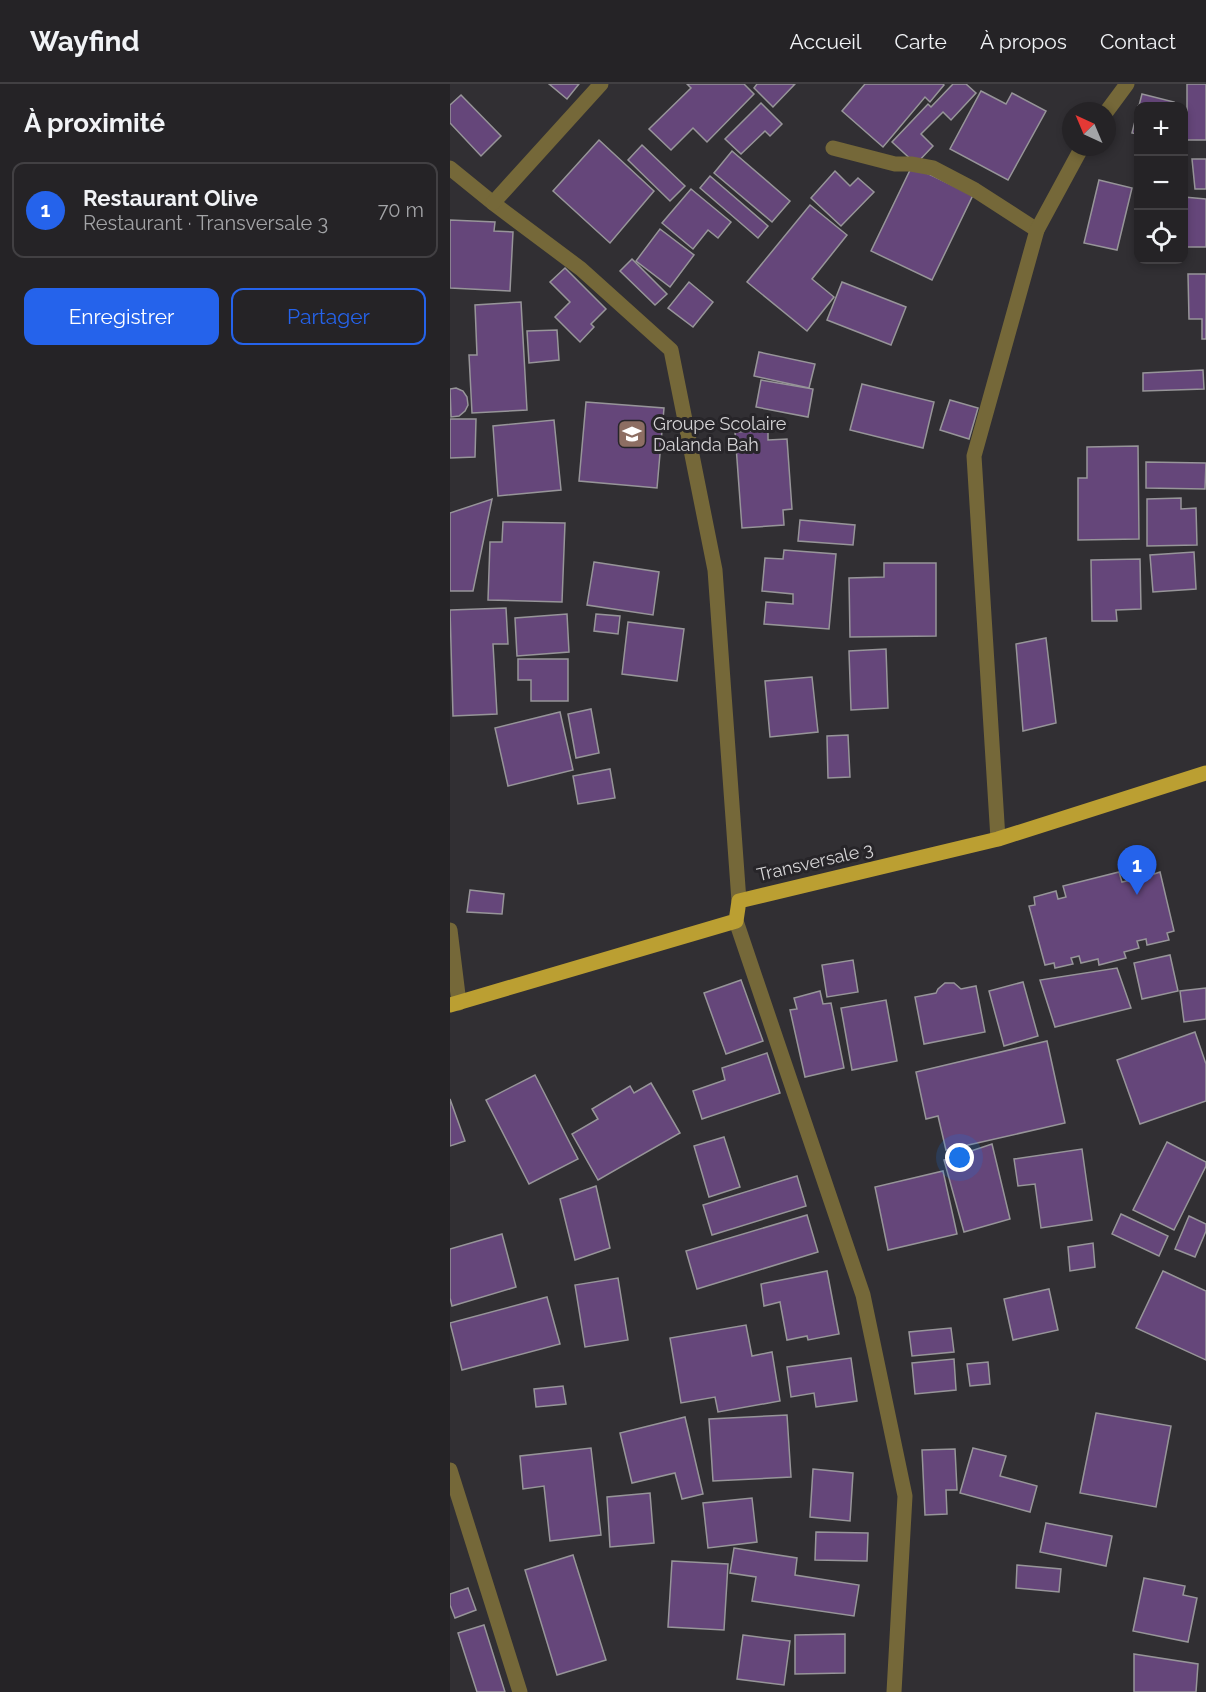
<!DOCTYPE html>
<html lang="fr">
<meta charset="utf-8">
<style>
:root{--surface:#252326;--page:#2d2b2e;--text:#f1f3f6;--muted:#a3a4a7;--line:#424043;--accent:#2563eb}
body{margin:0;font-family:Raleway,sans-serif;background:var(--page);color:var(--text)}
.controls{position:absolute;right:18px;top:18px;display:grid;overflow:hidden;border-radius:12px;box-shadow:0 3px 9px #0003}
.controls button{width:54px;height:54px;display:grid;place-items:center;padding:0;border:0;border-bottom:2px solid var(--line);background:var(--surface);color:var(--text);font:30px sans-serif}
.compass{position:absolute;left:612px;top:18px;width:54px;height:54px;border-radius:50%;background:var(--surface);box-shadow:0 3px 9px #0003;rotate:316deg}
.you{position:absolute;left:510px;top:1074px;width:21px;height:21px;margin:-15px;border:4px solid #fff;border-radius:50%;background:#1a73e8;box-shadow:0 0 0 9px #1a73e833}
.badge{display:grid;place-items:center;width:39px;height:39px;border-radius:50%;background:var(--accent);color:#fff;font-size:20px;font-weight:700}
.pin{position:absolute;translate:-50% -50px;filter:drop-shadow(0 2px 3px #0008)}
.pin::after{content:'';position:absolute;top:32px;width:21px;height:18px;background:inherit;clip-path:polygon(0 0,100% 0,50% 100%)}
.list{margin:0;padding:0;list-style:none}
h2{display:flex;justify-content:space-between;align-items:center;height:78px;margin:0;padding:0 24px;font-size:26px}
h2 small{font-size:20px;font-weight:400;color:var(--muted)}
.list li{display:grid;grid-template-columns:39px 1fr auto;gap:18px;align-items:center;box-sizing:border-box;height:96px;margin:0 12px 12px;padding:0 12px;border:2px solid var(--line);border-radius:12px}
.list b{display:block;font-size:22px;white-space:nowrap}
.list p{margin:0;font-size:20px;white-space:nowrap;color:var(--muted)}
.list em{font-size:20px;font-style:normal;color:var(--muted)}
.actions{display:flex;gap:12px;padding:18px 24px}
.actions a{flex:1;padding:14px 0;border:2px solid var(--accent);border-radius:12px;text-align:center;font-size:21px;color:var(--accent)}
.actions .main{background:var(--accent);color:#fff}
.icon{flex:none;width:33px;height:33px;fill:none;stroke:currentColor;stroke-width:2;stroke-linecap:round;stroke-linejoin:round}
.map{position:relative;flex:none;width:756px;height:1608px;overflow:hidden}
header{display:flex;align-items:center;gap:36px;box-sizing:border-box;height:84px;padding:0 30px;background:var(--surface);border-bottom:2px solid var(--line)}
header strong{font-size:28px}
nav{display:flex;gap:33px;margin-inline-start:auto;font-size:21px}
main{display:flex}
aside{flex:1;background:var(--surface)}
.map>svg:first-child{display:block}
.building{fill:#65467a;stroke:#979599;stroke-width:1.5}
.lines{fill:none;stroke-linecap:round;stroke-linejoin:round}
.minor{stroke:#756839;stroke-width:15}
.major{stroke:#bb9f32;stroke-width:15}
.labels{text-anchor:middle;stroke-width:6;stroke-linejoin:round;paint-order:stroke}
.poi-label{font-size:18px;fill:#d5d4d6;stroke:#272529;text-anchor:start}
.street-label{font-size:18px;fill:#d5d4d6;stroke:#272529}
</style>
<header>
<strong>Wayfind</strong>
<nav><a>Accueil</a><a>Carte</a><a>À propos</a><a>Contact</a></nav>
</header>
<main>
<aside>
<h2>À proximité<small></small></h2>
<ul class="list">
<li><span class="badge">1</span><div><b>Restaurant Olive</b><p>Restaurant · Transversale 3</p></div><em>70 m</em></li>
</ul>
<div class="actions"><a class="main">Enregistrer</a><a>Partager</a></div>
</aside>
<div class="map">
<svg width="756" height="1608" viewBox="0 0 756 1608">
<rect width="100%" height="100%" fill="#312f33"/>
<!-- building -->
<g class="building">
<path d="M99,0H129L117,15Z"/>
<path d="M237,0H294L304,10L257,58L243,44L221,66L199,45L241,4Z"/>
<path d="M307,0H345L323,23L304,4Z"/>
<path d="M415,0H493L494,1L480,18L475,13L433,63L392,27Z"/>
<path d="M503,0H516L526,9L501,36L493,28L471,50L483,62L466,80L442,58L478,20L481,23Z"/>
<rect x="737" y="0" width="19" height="56"/>
<path d="M531,7L556,20L562,9L596,27L558,96L500,65Z"/>
<path d="M692,10L724,18L723,22H688V50L682,49Z"/>
<path d="M11,11L51,52L31,72L0,39V21Z"/>
<path d="M311,19L332,40L320,52L315,47L291,70L275,55Z"/>
<path d="M149,56L204,107L160,159L103,107Z"/>
<path d="M192,61L235,102L220,117L178,76Z"/>
<path d="M282,67L340,117L322,138L264,89Z"/>
<path d="M742,75H756V105H745Z"/>
<path d="M462,82L523,111L482,196L421,167Z"/>
<path d="M385,87L400,102L408,94L424,108L391,142L361,114Z"/>
<path d="M260,92L318,142L308,154L250,104Z"/>
<path d="M649,96L682,104L667,166L634,159Z"/>
<path d="M241,105L281,138L268,154L258,146L243,165L212,139Z"/>
<path d="M734,113L756,115V163H734Z"/>
<path d="M360,121L397,151L362,195L384,213L357,247L297,198Z"/>
<path d="M0,136L45,138L44,147L63,148L60,207L0,204Z"/>
<path d="M210,145L244,171L220,203L186,177Z"/>
<path d="M182,175L217,210L205,221L170,187Z"/>
<path d="M115,184L156,225L141,240L144,243L130,258L105,233L120,218L100,198Z"/>
<path d="M738,190H756V255H752V235H739Z"/>
<path d="M239,198L263,218L243,243L218,224Z"/>
<path d="M392,198L456,223L441,261L377,236Z"/>
<path d="M71,218L77,326L22,329L19,271H27L25,221Z"/>
<path d="M107,246L109,276L79,279L77,247Z"/>
<path d="M309,268L365,280L359,304L304,292Z"/>
<path d="M753,286L754,305L693,307V289Z"/>
<path d="M311,296L363,305L358,333L306,323Z"/>
<path d="M412,300L484,318L473,364L400,346Z"/>
<path d="M6,304L13,307L17,313L18,321L15,327L9,332L1,333L0,305Z"/>
<path d="M500,316L528,324L519,355L490,346Z"/>
<path d="M136,318L214,324L207,404L129,397Z"/>
<path d="M0,335H26L25,373L0,374Z"/>
<path d="M104,336L111,406L48,412L43,342Z"/>
<path d="M318,346V356L337,355L342,425L333,426L334,441L292,444L285,348Z"/>
<path d="M688,362L689,455L628,456V394H637V363Z"/>
<path d="M696,378L756,379L755,405L696,404Z"/>
<path d="M731,414V425L746,424L747,461L697,462V415Z"/>
<path d="M42,415L23,507H0V429Z"/>
<path d="M350,436L405,441L403,461L348,457Z"/>
<path d="M53,438L115,439L112,518L38,516L40,458H52Z"/>
<path d="M334,466L386,470L379,545L314,540L316,518L343,520V510L312,507L315,474L333,475Z"/>
<path d="M744,468L746,505L703,508L700,471Z"/>
<path d="M690,475L691,525L666,526L667,537H642L641,476Z"/>
<path d="M144,478L209,488L203,531L137,521Z"/>
<path d="M434,479H486V552L400,553L399,494L434,493Z"/>
<path d="M56,524L58,560H43L47,630L3,632L0,526Z"/>
<path d="M117,530L119,568L67,572L65,534Z"/>
<path d="M146,530L170,532L168,550L144,547Z"/>
<path d="M178,538L234,545L227,597L172,590Z"/>
<path d="M596,554L606,639L573,647L566,560Z"/>
<path d="M436,565L438,624L401,626L399,567Z"/>
<path d="M68,575H118V617H81V596H68Z"/>
<path d="M362,593L368,648L320,653L315,597Z"/>
<path d="M141,625L149,669L126,674L118,630Z"/>
<path d="M110,628L123,686L58,702L45,644Z"/>
<path d="M398,651L400,693L378,694L377,652Z"/>
<path d="M160,685L165,714L128,720L123,692Z"/>
<path d="M702,783L704,790L710,788L724,847L717,849L719,856L697,861L696,855L687,857L689,864L674,868L676,874L649,881L648,875L631,879L629,872L621,874L623,880L605,884L604,879L595,881L579,822L585,821L584,813L606,807L608,815L616,813L613,802L669,788L672,798L681,796L679,789Z"/>
<path d="M20,806L54,810L52,830L17,828Z"/>
<path d="M720,871L728,907L692,915L684,879Z"/>
<path d="M403,876L408,908L377,913L372,881Z"/>
<path d="M667,884L681,924L605,943L590,896Z"/>
<path d="M291,896L313,957L276,970L254,909Z"/>
<path d="M573,898L588,952L554,962L539,907Z"/>
<path d="M495,899H504L511,905L526,902L535,948L474,960L465,913L486,909L488,905Z"/>
<path d="M756,904V935L734,938L730,907Z"/>
<path d="M370,907L373,920L381,919L394,984L355,993L340,926L347,925L344,914Z"/>
<path d="M436,916L447,977L402,986L391,924Z"/>
<path d="M745,948L756,980V1017L690,1040L667,976Z"/>
<path d="M597,957L615,1039L496,1066L488,1032L476,1035L466,988Z"/>
<path d="M317,969L330,1009L252,1035L243,1007L275,996L272,984Z"/>
<path d="M85,991L128,1075L79,1100L36,1016Z"/>
<path d="M201,999L230,1049L148,1096L122,1050L148,1035L142,1025L180,1002L184,1009Z"/>
<path d="M0,1015L15,1057L0,1062Z"/>
<path d="M274,1053L290,1103L259,1113L244,1062Z"/>
<path d="M717,1058L756,1078V1082L724,1146L683,1126Z"/>
<path d="M542,1060L560,1135L514,1148L494,1076Z"/>
<path d="M632,1065L642,1136L591,1144L585,1100L568,1102L564,1075Z"/>
<path d="M493,1087L507,1150L438,1166L425,1103Z"/>
<path d="M347,1092L356,1122L262,1151L253,1121Z"/>
<path d="M146,1102L160,1164L125,1176L110,1115Z"/>
<path d="M671,1130L718,1152L709,1172L662,1150Z"/>
<path d="M357,1131L368,1168L247,1205L236,1167Z"/>
<path d="M739,1132L756,1140V1147L745,1173L725,1165Z"/>
<path d="M52,1150L66,1203L2,1222L0,1214V1165Z"/>
<path d="M643,1159L645,1183L620,1187L618,1163Z"/>
<path d="M377,1187L389,1250L358,1256L357,1252L337,1256L330,1218L314,1222L311,1200Z"/>
<path d="M713,1187L756,1207V1276L686,1244Z"/>
<path d="M168,1194L178,1256L135,1263L125,1201Z"/>
<path d="M599,1205L608,1246L563,1256L554,1215Z"/>
<path d="M97,1213L110,1260L12,1286L0,1239Z"/>
<path d="M296,1241L302,1272L322,1268L330,1317L268,1328L265,1313L231,1319L220,1254Z"/>
<path d="M501,1244L504,1268L462,1272L459,1248Z"/>
<path d="M401,1274L407,1317L366,1323L364,1309L341,1313L337,1283Z"/>
<path d="M504,1275L506,1306L465,1310L462,1279Z"/>
<path d="M538,1278L540,1300L520,1302L517,1280Z"/>
<path d="M113,1302L116,1320L86,1323L84,1305Z"/>
<path d="M646,1329L721,1342L706,1423L630,1409Z"/>
<path d="M337,1331L341,1393L263,1397L259,1335Z"/>
<path d="M235,1333L253,1410L232,1415L225,1389L182,1399L170,1349Z"/>
<path d="M141,1364L151,1451L100,1457L94,1402L73,1405L70,1372Z"/>
<path d="M523,1364L556,1372L550,1392L587,1402L580,1428L510,1409Z"/>
<path d="M505,1365L507,1406H496L497,1430L475,1431L472,1366Z"/>
<path d="M363,1385L403,1389L400,1437L360,1433Z"/>
<path d="M200,1409L204,1459L160,1463L157,1413Z"/>
<path d="M302,1414L307,1458L258,1464L253,1419Z"/>
<path d="M596,1439L662,1452L656,1482L590,1468Z"/>
<path d="M366,1448L418,1449L417,1477L365,1476Z"/>
<path d="M284,1464L347,1474L345,1491L409,1501L404,1532L302,1517L306,1493L280,1489Z"/>
<path d="M123,1471L156,1576L107,1591L75,1486Z"/>
<path d="M222,1477L278,1480L274,1546L218,1543Z"/>
<path d="M567,1481L611,1485L609,1508L566,1504Z"/>
<path d="M694,1494L735,1502L733,1511L747,1514L738,1558L683,1547Z"/>
<path d="M18,1504L26,1526L5,1534L0,1521V1510Z"/>
<path d="M34,1541L55,1608H27L8,1549Z"/>
<path d="M395,1550V1589L345,1590V1551Z"/>
<path d="M293,1551L340,1557L334,1601L287,1595Z"/>
<path d="M684,1570L748,1580L746,1608H684Z"/>
</g>
<g class="lines">
<!-- minor -->
<g class="minor">
<path d="M657,27L677,0"/>
<path d="M383,64L445,80H461L483,84L525,106L587,146"/>
<path d="M0,84L43,119L131,185L221,266L265,486L289,817"/>
<path d="M43,119L151,0"/>
<path d="M548,755L524,372L587,146L632,63"/>
<path d="M286,837L413,1211L455,1412L444,1608"/>
<path d="M0,846L9,919"/>
<path d="M0,1386L70,1608"/>
</g>
<!-- major -->
<path class="major" d="M0,921L286,837L289,817L548,755L756,689"/>
</g>
<!-- icons -->
<defs>
<g id="school-square" transform="scale(1.5)"><rect x="-9" y="-9" width="18" height="18" rx="4" fill="#8d6e63" stroke="#272529"/><path d="M0-5L7-2L0 1L-7-2ZM-4 1L0 2.5L4 1V4Q0 6-4 4Z" fill="#fff"/></g>
</defs>
<g fill-rule="evenodd">
<use href="#school-square" x="182" y="350"/>
</g>
<g class="labels">
<!-- poi labels -->
<g class="poi-label">
<text x="203" y="346">Groupe Scolaire<tspan x="203" dy="21">Dalanda Bah</tspan></text>
</g>
<!-- street labels -->
<g class="street-label">
<text transform="translate(365 778) rotate(-13)" y="6">Transversale 3</text>
</g>
</g>
</svg>
<div class="controls">
<button>+</button>
<button>−</button>
<button><svg class="icon" aria-label="locate" viewBox="0 0 24 24"><circle cx="12" cy="12" r="6"/><path d="M12 2v4M12 18v4M2 12h4M18 12h4"/></svg></button>
</div>
<svg class="compass" viewBox="-18 -18 36 36"><path d="M0-13l5 13h-10z" fill="#e53935"/><path d="M0 13l5-13h-10z" fill="#a3a4a7"/></svg>
<div class="you"></div>
<div class="pin badge" style="left:687px;top:811px">1</div>
</div>
</main>
